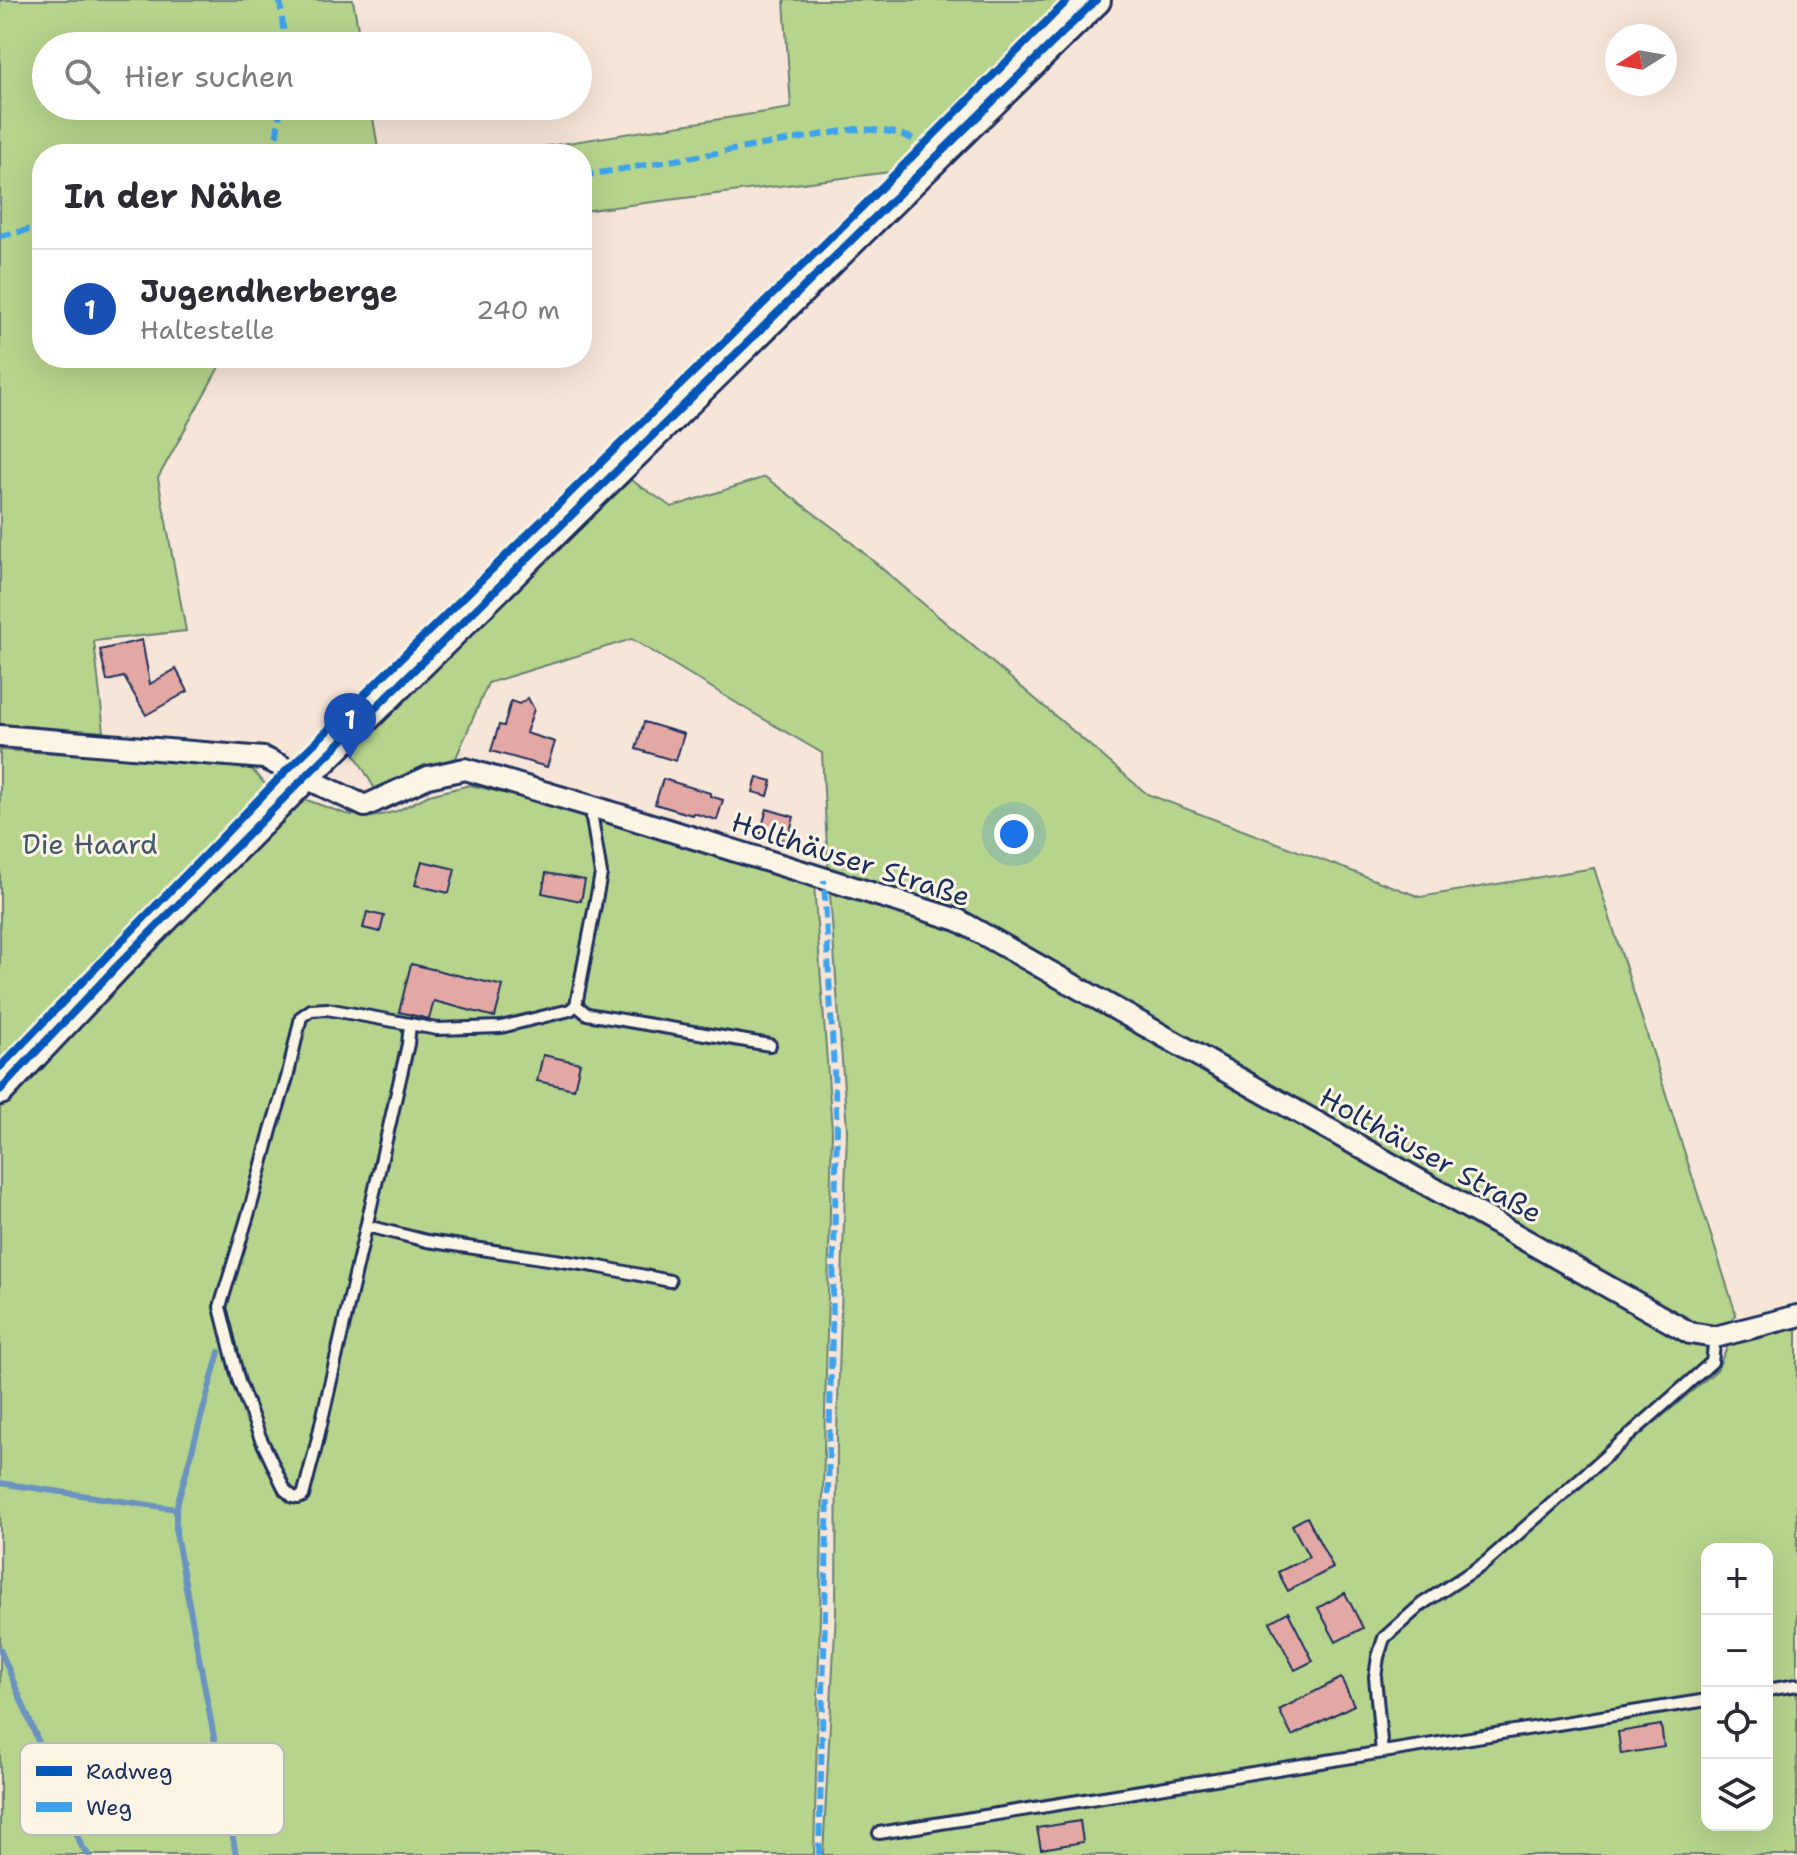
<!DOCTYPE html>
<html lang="de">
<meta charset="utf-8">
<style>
:root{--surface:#fff;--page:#f2f2f3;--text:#2b2b33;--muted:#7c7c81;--line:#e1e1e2;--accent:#1a73e8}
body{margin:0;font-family:"Shantell Sans",sans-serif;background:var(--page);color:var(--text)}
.controls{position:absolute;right:24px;bottom:24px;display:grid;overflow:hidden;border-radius:16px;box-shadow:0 8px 32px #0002}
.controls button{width:72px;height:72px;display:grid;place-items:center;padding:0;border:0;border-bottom:2px solid var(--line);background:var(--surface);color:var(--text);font:40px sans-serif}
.compass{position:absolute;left:1605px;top:24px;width:72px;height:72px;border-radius:50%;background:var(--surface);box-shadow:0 8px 32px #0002;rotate:259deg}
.you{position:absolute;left:1014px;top:834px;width:28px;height:28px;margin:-20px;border:6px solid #fff;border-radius:50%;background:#1a73e8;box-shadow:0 0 0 12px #1a73e833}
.badge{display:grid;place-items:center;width:52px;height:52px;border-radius:50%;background:var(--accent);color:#fff;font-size:26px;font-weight:700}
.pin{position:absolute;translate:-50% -66px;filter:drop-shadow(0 2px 4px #0008)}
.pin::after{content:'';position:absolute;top:42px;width:28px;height:24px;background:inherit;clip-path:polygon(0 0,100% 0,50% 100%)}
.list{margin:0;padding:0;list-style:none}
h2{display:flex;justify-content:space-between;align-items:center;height:104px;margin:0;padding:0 32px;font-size:34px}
h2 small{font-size:26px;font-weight:400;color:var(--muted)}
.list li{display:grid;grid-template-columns:52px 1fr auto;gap:24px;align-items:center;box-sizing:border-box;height:120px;padding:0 32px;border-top:2px solid var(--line)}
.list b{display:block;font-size:30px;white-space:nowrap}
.list p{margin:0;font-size:26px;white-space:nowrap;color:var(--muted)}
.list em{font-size:26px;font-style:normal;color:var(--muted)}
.icon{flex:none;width:44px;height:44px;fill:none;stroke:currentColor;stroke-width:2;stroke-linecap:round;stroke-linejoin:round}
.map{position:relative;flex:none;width:1797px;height:1855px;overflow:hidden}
.search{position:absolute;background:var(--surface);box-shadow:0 8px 32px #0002;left:32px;top:32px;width:560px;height:88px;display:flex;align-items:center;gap:20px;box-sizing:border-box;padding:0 28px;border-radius:44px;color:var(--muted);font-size:30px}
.panel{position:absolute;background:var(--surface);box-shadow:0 8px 32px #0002;left:32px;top:144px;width:560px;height:224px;border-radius:32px}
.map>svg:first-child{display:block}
.green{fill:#b6d48c;stroke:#688275;stroke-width:2;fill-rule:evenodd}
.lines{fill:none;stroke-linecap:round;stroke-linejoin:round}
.stream{stroke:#6b93bf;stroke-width:6}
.building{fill:#e3a8a4;stroke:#1b2f5e;stroke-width:2}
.lane-casing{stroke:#1b2f5e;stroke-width:16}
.street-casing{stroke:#1b2f5e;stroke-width:26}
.secondary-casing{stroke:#1b2f5e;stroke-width:34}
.lane{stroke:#fcf5e5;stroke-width:10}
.street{stroke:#fcf5e5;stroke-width:20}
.secondary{stroke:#fcf5e5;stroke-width:28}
.quiet{stroke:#3da3ed;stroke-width:6;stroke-dasharray:12 6;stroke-linecap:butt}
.cycleway-casing{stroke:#fcf5e5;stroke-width:13}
.cycleway{stroke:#0057b8;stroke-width:8}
.labels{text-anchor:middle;stroke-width:6;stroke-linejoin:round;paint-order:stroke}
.park-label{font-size:28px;fill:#42586a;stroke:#fcf5e5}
.street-label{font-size:28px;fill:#1b2f5e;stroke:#fcf5e5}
.key{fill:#fcf5e5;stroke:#b8babc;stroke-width:2}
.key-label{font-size:22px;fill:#1b2f5e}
</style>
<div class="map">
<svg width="1797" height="1855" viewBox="0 0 1797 1855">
<rect width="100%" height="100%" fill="#f7e6d8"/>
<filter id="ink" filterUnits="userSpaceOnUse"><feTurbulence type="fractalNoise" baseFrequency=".0125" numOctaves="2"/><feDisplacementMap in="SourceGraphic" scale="16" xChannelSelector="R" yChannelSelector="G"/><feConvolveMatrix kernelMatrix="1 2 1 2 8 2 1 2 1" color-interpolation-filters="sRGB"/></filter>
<g filter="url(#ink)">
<!-- green -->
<g class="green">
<path d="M0,0H353L361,46H46V106H371L379,154H42V358H224L158,478L186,631L94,641L104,732L0,724Z"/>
<path d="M784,0H1080L906,170L582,211V154H498L791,108Z"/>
<path d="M765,477L839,532L1147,794L1420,897L1594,868L1736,1314L1709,1358L1492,1553L1499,1555L1717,1370L1733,1334L1797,1319V1855H823L836,1611L837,1434L847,1130L828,867L822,753L748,710L632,639L488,683L456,758L419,769L375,789L351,748L631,480L672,507ZM1707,1549H1767V1825H1707Z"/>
<path d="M0,750L228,763L250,767L266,785L46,1023L0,1064Z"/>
<path d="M470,785L588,813L814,884L832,1130L814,1855H0V1108L298,797L346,814L372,817L397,811L429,795Z"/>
</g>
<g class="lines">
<!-- stream -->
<g class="stream">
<path d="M219,1352L176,1509V1534L236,1855"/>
<path d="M0,1483L176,1509"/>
<path d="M0,1649L82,1847L89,1855"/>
</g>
</g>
<!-- building -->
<g class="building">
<path d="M142,640L150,684L176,669L188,691L146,715L124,677L107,681L100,650Z"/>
<path d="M528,698L534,709L526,733L555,742L547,767L491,751L499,725L504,726L511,701L519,704Z"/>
<path d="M644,722L684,734L676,761L636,749Z"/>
<path d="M757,777L772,781L768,796L753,792Z"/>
<path d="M663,779L710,793V796L723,800L717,820L693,813L692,815L655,804Z"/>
<path d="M767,809L794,817L787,841L760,833Z"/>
<path d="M422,861L455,869L449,893L415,885Z"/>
<path d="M546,873L585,880L581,901L542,893Z"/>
<path d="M367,912L384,916L380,932L363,928Z"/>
<path d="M411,964L503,986L495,1017L434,1001L429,1019L399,1012Z"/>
<path d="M543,1055L580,1063L574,1089L537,1081Z"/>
<path d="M1307,1517L1333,1568L1288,1591L1278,1572L1309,1557L1292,1525Z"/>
<path d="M1345,1593L1363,1628L1336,1642L1318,1608Z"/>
<path d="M1288,1612L1313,1661L1295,1670L1270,1622Z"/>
<path d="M1341,1678L1354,1705L1292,1736L1279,1710Z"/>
<path d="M1661,1725L1664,1747L1621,1754L1618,1732Z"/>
<path d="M1080,1821L1083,1842L1041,1849L1037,1828Z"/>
</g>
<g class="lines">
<!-- lane casing -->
<g class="lane-casing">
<g id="lane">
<path d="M576,1005L587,1014L770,1045"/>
<path d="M410,1024L408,1044L316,1446L303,1496L298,1498L293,1497L285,1490L260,1437L239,1382L220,1307L252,1202L271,1130L287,1078L301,1017L311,1010L327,1009L437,1029L501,1027L570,1010L576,1005L601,874L592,818L594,807"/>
<path d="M367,1226L427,1241L595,1266L670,1281"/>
<path d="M1767,1690L1797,1685"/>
<path d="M1382,1752L1375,1677L1378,1657L1384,1638L1422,1604L1485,1563L1712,1362L1715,1337"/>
<path d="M879,1833L1707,1700"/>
</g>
</g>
<!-- street casing -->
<g class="street-casing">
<path id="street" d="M0,736L264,758L365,806L428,777L465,769L594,807L958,920L1690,1333L1715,1337L1797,1316"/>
</g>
<!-- secondary casing -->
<g class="secondary-casing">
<path id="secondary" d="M0,1090L117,966L305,777L1096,0"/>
</g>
<!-- lane -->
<use href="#lane" class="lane"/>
<!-- street -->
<use href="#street" class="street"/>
<!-- secondary -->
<use href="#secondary" class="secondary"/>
<!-- quiet -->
<g class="quiet">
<path d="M280,0L285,46"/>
<path d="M274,154L281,106"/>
<path d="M582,176L855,129C880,130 908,131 928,149"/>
<path d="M0,236L42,227"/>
<path d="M819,1855L837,1129L824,880"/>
</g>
<!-- cycleway casing -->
<g class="cycleway-casing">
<g id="cycleway">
<path d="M0,1067L287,770L861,208L1068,0"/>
<path d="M0,1090L117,966L305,777L1096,0"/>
</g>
</g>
<!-- cycleway -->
<use href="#cycleway" class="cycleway"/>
</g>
</g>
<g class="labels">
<!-- park labels -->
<g class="park-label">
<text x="90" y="854">Die Haard</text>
</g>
<!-- street labels -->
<g class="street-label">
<text transform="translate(851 859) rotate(18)" y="10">Holthäuser Straße</text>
<text transform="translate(1431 1155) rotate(29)" y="10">Holthäuser Straße</text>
</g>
</g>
<!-- legend -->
<rect x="20" y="1743" width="264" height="92" rx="12" class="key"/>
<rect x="36" y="1766" width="36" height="10" fill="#0057b8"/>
<rect x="36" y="1802" width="36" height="10" fill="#3da3ed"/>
<g class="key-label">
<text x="86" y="1779">Radweg</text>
<text x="86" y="1815">Weg</text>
</g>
</svg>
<div class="controls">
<button>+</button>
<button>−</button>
<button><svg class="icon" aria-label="locate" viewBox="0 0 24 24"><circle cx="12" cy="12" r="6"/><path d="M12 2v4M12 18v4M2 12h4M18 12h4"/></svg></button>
<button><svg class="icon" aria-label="layers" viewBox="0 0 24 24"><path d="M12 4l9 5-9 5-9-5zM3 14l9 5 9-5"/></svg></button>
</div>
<svg class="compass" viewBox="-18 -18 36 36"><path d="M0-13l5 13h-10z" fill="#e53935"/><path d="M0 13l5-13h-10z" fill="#7c7c81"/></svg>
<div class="you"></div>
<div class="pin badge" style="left:350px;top:759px;background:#1a4fb4">1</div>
<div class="search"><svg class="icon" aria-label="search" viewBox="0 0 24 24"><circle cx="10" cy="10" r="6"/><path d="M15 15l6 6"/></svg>Hier suchen</div>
<section class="panel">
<h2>In der Nähe<small></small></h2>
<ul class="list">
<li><span class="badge" style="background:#1a4fb4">1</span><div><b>Jugendherberge</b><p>Haltestelle</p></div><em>240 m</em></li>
</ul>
</section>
</div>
